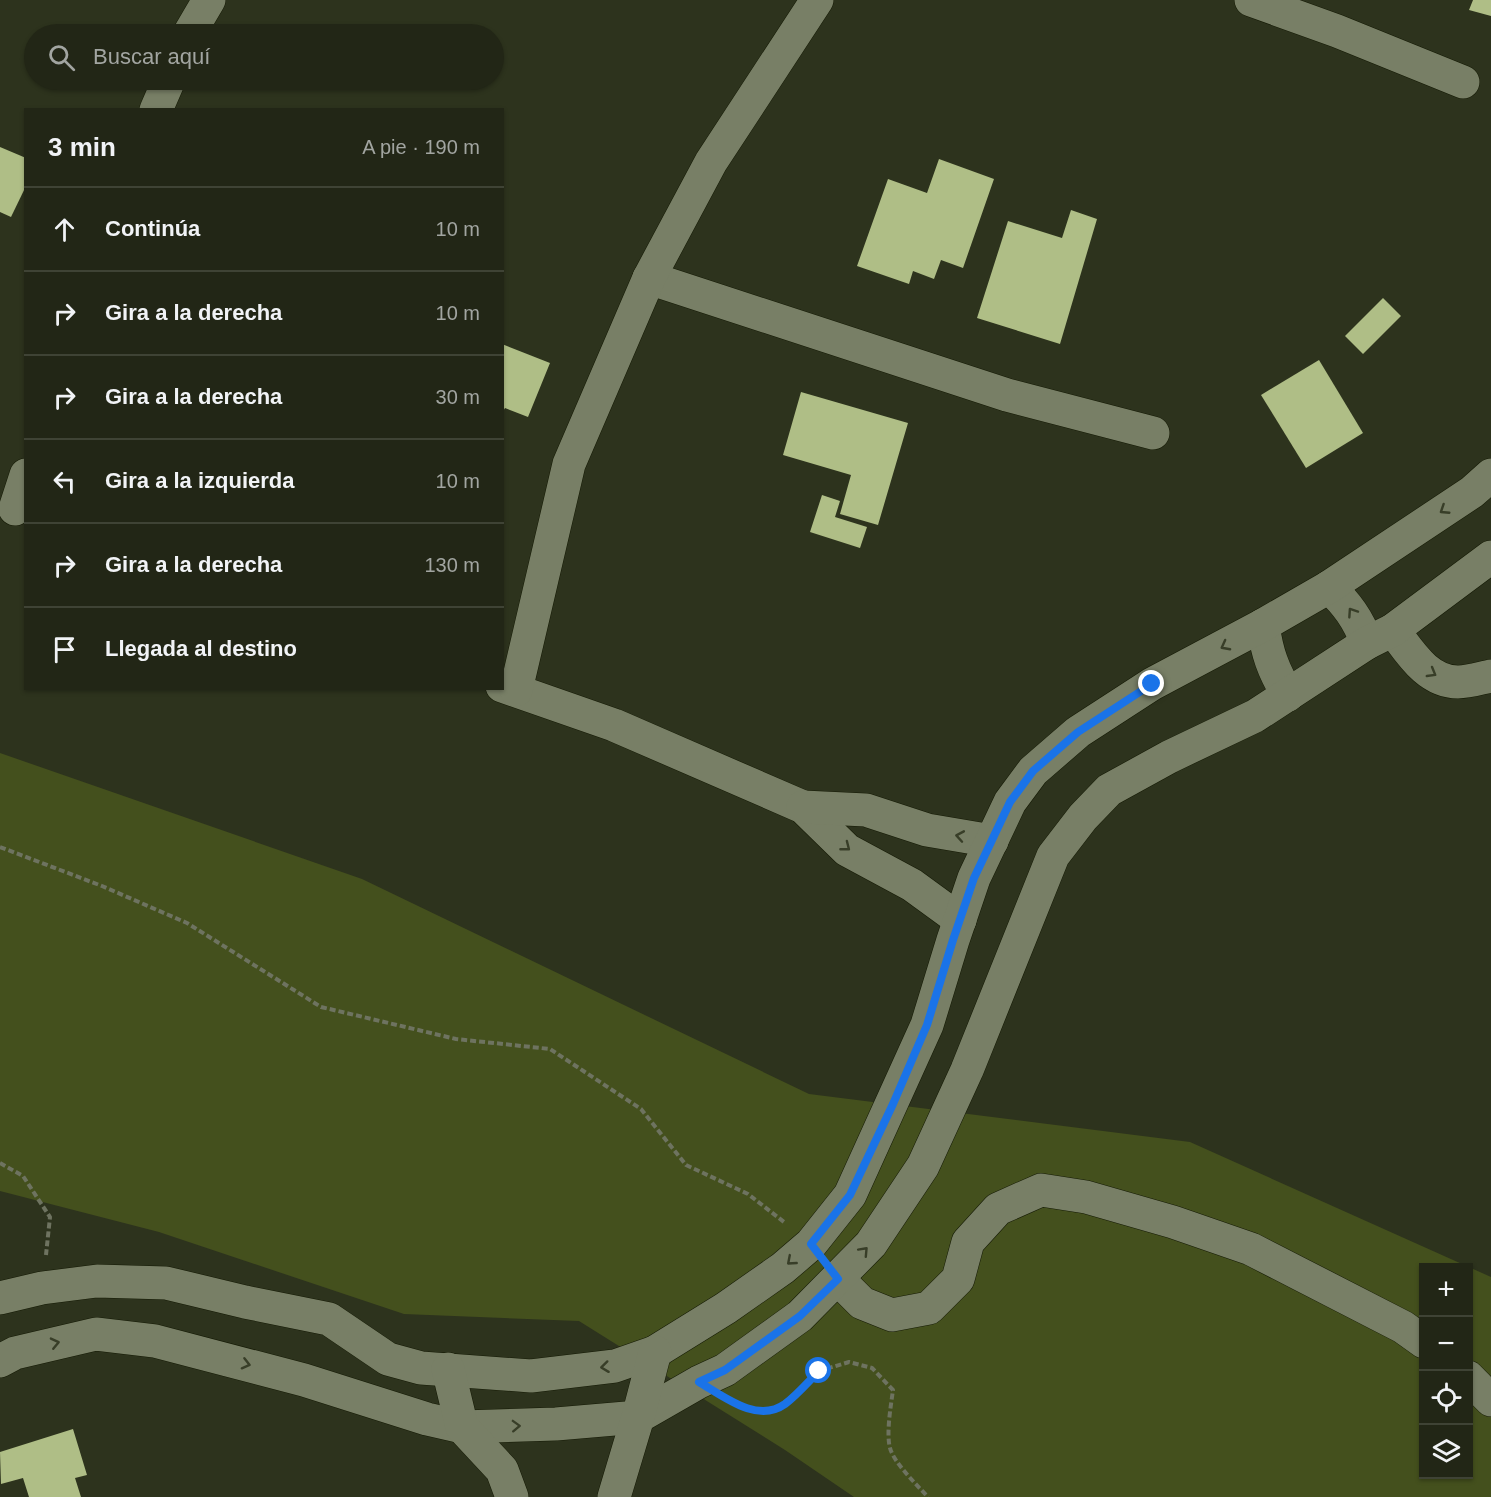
<!DOCTYPE html>
<html lang="es">
<meta charset="utf-8">
<style>
:root{--surface:#222616;--page:#2e3223;--text:#f1f3f6;--muted:#a2a5a1;--line:#3f4335}
body{margin:0;font-family:Helvetica,sans-serif;background:var(--page);color:var(--text)}
.controls{position:absolute;right:18px;bottom:18px;display:grid;overflow:hidden;border-radius:0px;box-shadow:0 2px 4px #0004}
.controls button{width:54px;height:54px;display:grid;place-items:center;padding:0;border:0;border-bottom:2px solid var(--line);background:var(--surface);color:var(--text);font:30px sans-serif}
.stop{position:absolute;width:18px;height:18px;margin:-14px;border:4px solid #1a73e8;border-radius:50%;background:#fff}
.stop.end{background:#1a73e8;border-color:#fff;box-shadow:0 2px 6px #0008}
.list{margin:0;padding:0;list-style:none}
h2{display:flex;justify-content:space-between;align-items:center;height:78px;margin:0;padding:0 24px;font-size:26px}
h2 small{font-size:20px;font-weight:400;color:var(--muted)}
.list li{display:grid;grid-template-columns:39px 1fr auto;gap:18px;align-items:center;box-sizing:border-box;height:84px;padding:0 24px;border-top:2px solid var(--line)}
.list b{display:block;font-size:22px;white-space:nowrap}
.list em{font-size:20px;font-style:normal;color:var(--muted)}
.icon{flex:none;width:33px;height:33px;fill:none;stroke:currentColor;stroke-width:2;stroke-linecap:round;stroke-linejoin:round}
.map{position:relative;flex:none;width:1491px;height:1497px;overflow:hidden}
.search{position:absolute;background:var(--surface);box-shadow:0 2px 4px #0004;left:24px;top:24px;width:480px;height:66px;display:flex;align-items:center;gap:15px;box-sizing:border-box;padding:0 21px;border-radius:33px;color:var(--muted);font-size:22px}
.panel{position:absolute;background:var(--surface);box-shadow:0 2px 4px #0004;left:24px;top:108px;width:480px;height:582px;border-radius:0px}
.map>svg:first-child{display:block}
.green{fill:#44501d;fill-rule:evenodd}
.building{fill:#afbe86}
.lines{fill:none;stroke-linecap:round;stroke-linejoin:round}
.minor-casing{stroke:#151a05;stroke-width:34}
.path{stroke:#6e7360;stroke-width:4;stroke-dasharray:6 3;stroke-linecap:butt}
.minor{stroke:#787f66;stroke-width:33}
.oneway{stroke:#383e28}
.route{stroke:#1a73e8;stroke-width:8}
</style>
<div class="map">
<svg width="1491" height="1497" viewBox="0 0 1491 1497">
<rect width="100%" height="100%" fill="#2d331d"/>
<!-- green -->
<path class="green" d="M0,753L362,879L809,1094L1190,1142L1491,1277V1497H854L785,1450L579,1321L404,1314L159,1232L0,1191ZM1424,1268H1468V1474H1424Z"/>
<!-- building -->
<g class="building">
<path d="M1473,0H1491V16L1469,10Z"/>
<path d="M0,147L26,158V186L11,217L0,212Z"/>
<path d="M939,159L994,179L963,268L941,260L934,279L913,271L909,284L857,266L888,179L927,193Z"/>
<path d="M1071,210L1097,219L1060,344L977,318L1008,221L1062,238Z"/>
<path d="M1383,298L1401,316L1363,354L1345,336Z"/>
<path d="M502,344L550,363L528,417L505,408L502,413Z"/>
<path d="M1319,360L1363,433L1306,468L1261,395Z"/>
<path d="M801,392L908,423L878,525L840,514L851,475L783,455Z"/>
<path d="M822,495L840,501L835,517L867,527L860,548L810,532Z"/>
<path d="M73,1429L87,1475L75,1478L81,1497H29L23,1478L1,1484L0,1452Z"/>
</g>
<g class="lines">
<!-- minor casing -->
<g class="minor-casing">
<g id="minor">
<path d="M1251,0L1337,31L1463,82"/>
<path d="M189,34L209,0"/>
<path d="M156,110L169,80"/>
<path d="M649,278L1007,395L1153,433"/>
<path d="M15,509L26,475"/>
<path d="M1329,587C1347,604 1358,619 1367,643"/>
<path d="M1263,625C1267,653 1273,670 1288,695"/>
<path d="M1393,630C1410,652 1427,682 1458,682C1469,682 1481,678 1491,676"/>
<path d="M502,686L614,725L803,807L847,850L912,885L960,920"/>
<path d="M516,690L569,464L649,278L711,162L817,0"/>
<path d="M803,807L866,810L927,830L992,841"/>
<path d="M838,1279L862,1303L892,1315L929,1308L958,1279L968,1242L998,1209L1041,1190L1086,1197L1173,1222L1251,1249L1403,1327L1424,1342"/>
<path d="M0,1298L42,1288L97,1281L166,1283L245,1302L329,1319L388,1359L421,1368L531,1376L615,1366L655,1352L726,1308L783,1268L811,1244L850,1195L927,1025L953,940L974,878L1010,802L1033,771L1078,732L1152,684L1263,625L1329,587L1472,492L1491,475"/>
<path d="M0,1361L15,1353L96,1334L155,1341L304,1380L427,1419L462,1427L556,1424L638,1417L699,1382L725,1370L800,1316L871,1244L923,1166L967,1070L1053,856L1083,817L1109,790L1169,757L1255,716L1367,643L1393,630L1491,557"/>
<path d="M448,1369L462,1427L502,1470L512,1497"/>
<path d="M1468,1377L1491,1400"/>
<path d="M614,1497L638,1417L655,1352"/>
</g>
</g>
<!-- path -->
<g class="path">
<path d="M0,847L102,886L187,923L321,1007L456,1039L550,1049L641,1109L686,1165L748,1194L784,1222"/>
<path d="M0,1163L23,1176L50,1217L46,1255"/>
<path d="M736,1403L744,1408L763,1412L784,1405L819,1371L849,1362L872,1368L893,1390C891,1405 886,1433 890,1448C894,1463 917,1485 928,1497"/>
</g>
<!-- minor -->
<use href="#minor" class="minor"/>
</g>
<!-- one-way arrows -->
<defs><path id="oneway-chevron" d="M-2-3.5L2.5 0L-2 3.5" fill="none" stroke-width="1.6" stroke-linecap="round" stroke-linejoin="round" transform="scale(1.5)"/></defs>
<g class="oneway">
<use href="#oneway-chevron" transform="translate(1444 510) rotate(147)"/>
<use href="#oneway-chevron" transform="translate(1352 612) rotate(-124)"/>
<use href="#oneway-chevron" transform="translate(1225 646) rotate(152)"/>
<use href="#oneway-chevron" transform="translate(1432 673) rotate(30)"/>
<use href="#oneway-chevron" transform="translate(960 836) rotate(-170)"/>
<use href="#oneway-chevron" transform="translate(846 847) rotate(38)"/>
<use href="#oneway-chevron" transform="translate(864 1251) rotate(-47)"/>
<use href="#oneway-chevron" transform="translate(791 1261) rotate(139)"/>
<use href="#oneway-chevron" transform="translate(55 1343) rotate(-13)"/>
<use href="#oneway-chevron" transform="translate(246 1364) rotate(14)"/>
<use href="#oneway-chevron" transform="translate(605 1367) rotate(173)"/>
<use href="#oneway-chevron" transform="translate(516 1426) rotate(-2)"/>
</g>
<g class="lines">
<!-- route -->
<path class="route" d="M819,1371C808,1382 797,1395 785,1404C757,1424 723,1396 699,1382L725,1370L800,1316L838,1279L811,1244L850,1195L893,1104L927,1025L953,940L974,878L1010,802L1033,771L1078,732L1152,684"/>
</g>
</svg>
<div class="controls">
<button>+</button>
<button>−</button>
<button><svg class="icon" aria-label="locate" viewBox="0 0 24 24"><circle cx="12" cy="12" r="6"/><path d="M12 2v4M12 18v4M2 12h4M18 12h4"/></svg></button>
<button><svg class="icon" aria-label="layers" viewBox="0 0 24 24"><path d="M12 4l9 5-9 5-9-5zM3 14l9 5 9-5"/></svg></button>
</div>
<div class="stop" style="left:819px;top:1371px"></div>
<div class="stop end" style="left:1152px;top:684px"></div>
<div class="search"><svg class="icon" aria-label="search" viewBox="0 0 24 24"><circle cx="10" cy="10" r="6"/><path d="M15 15l6 6"/></svg>Buscar aquí</div>
<section class="panel">
<h2>3 min<small>A pie · 190 m</small></h2>
<ul class="list">
<li><svg class="icon" aria-label="ahead" viewBox="0 0 24 24"><path d="M12 20V5M6 11l6-6 6 6"/></svg><div><b>Continúa</b></div><em>10 m</em></li>
<li><svg class="icon" aria-label="right" viewBox="0 0 24 24"><path d="M7 20v-9h11M14 6l5 5-5 5"/></svg><div><b>Gira a la derecha</b></div><em>10 m</em></li>
<li><svg class="icon" aria-label="right" viewBox="0 0 24 24"><path d="M7 20v-9h11M14 6l5 5-5 5"/></svg><div><b>Gira a la derecha</b></div><em>30 m</em></li>
<li><svg class="icon" aria-label="left" viewBox="0 0 24 24"><path d="M17 20v-9H6M10 6l-5 5 5 5"/></svg><div><b>Gira a la izquierda</b></div><em>10 m</em></li>
<li><svg class="icon" aria-label="right" viewBox="0 0 24 24"><path d="M7 20v-9h11M14 6l5 5-5 5"/></svg><div><b>Gira a la derecha</b></div><em>130 m</em></li>
<li><svg class="icon" aria-label="arrive" viewBox="0 0 24 24"><path d="M6 21V4h12l-3 4 3 4H6"/></svg><div><b>Llegada al destino</b></div></li>
</ul>
</section>
</div>
